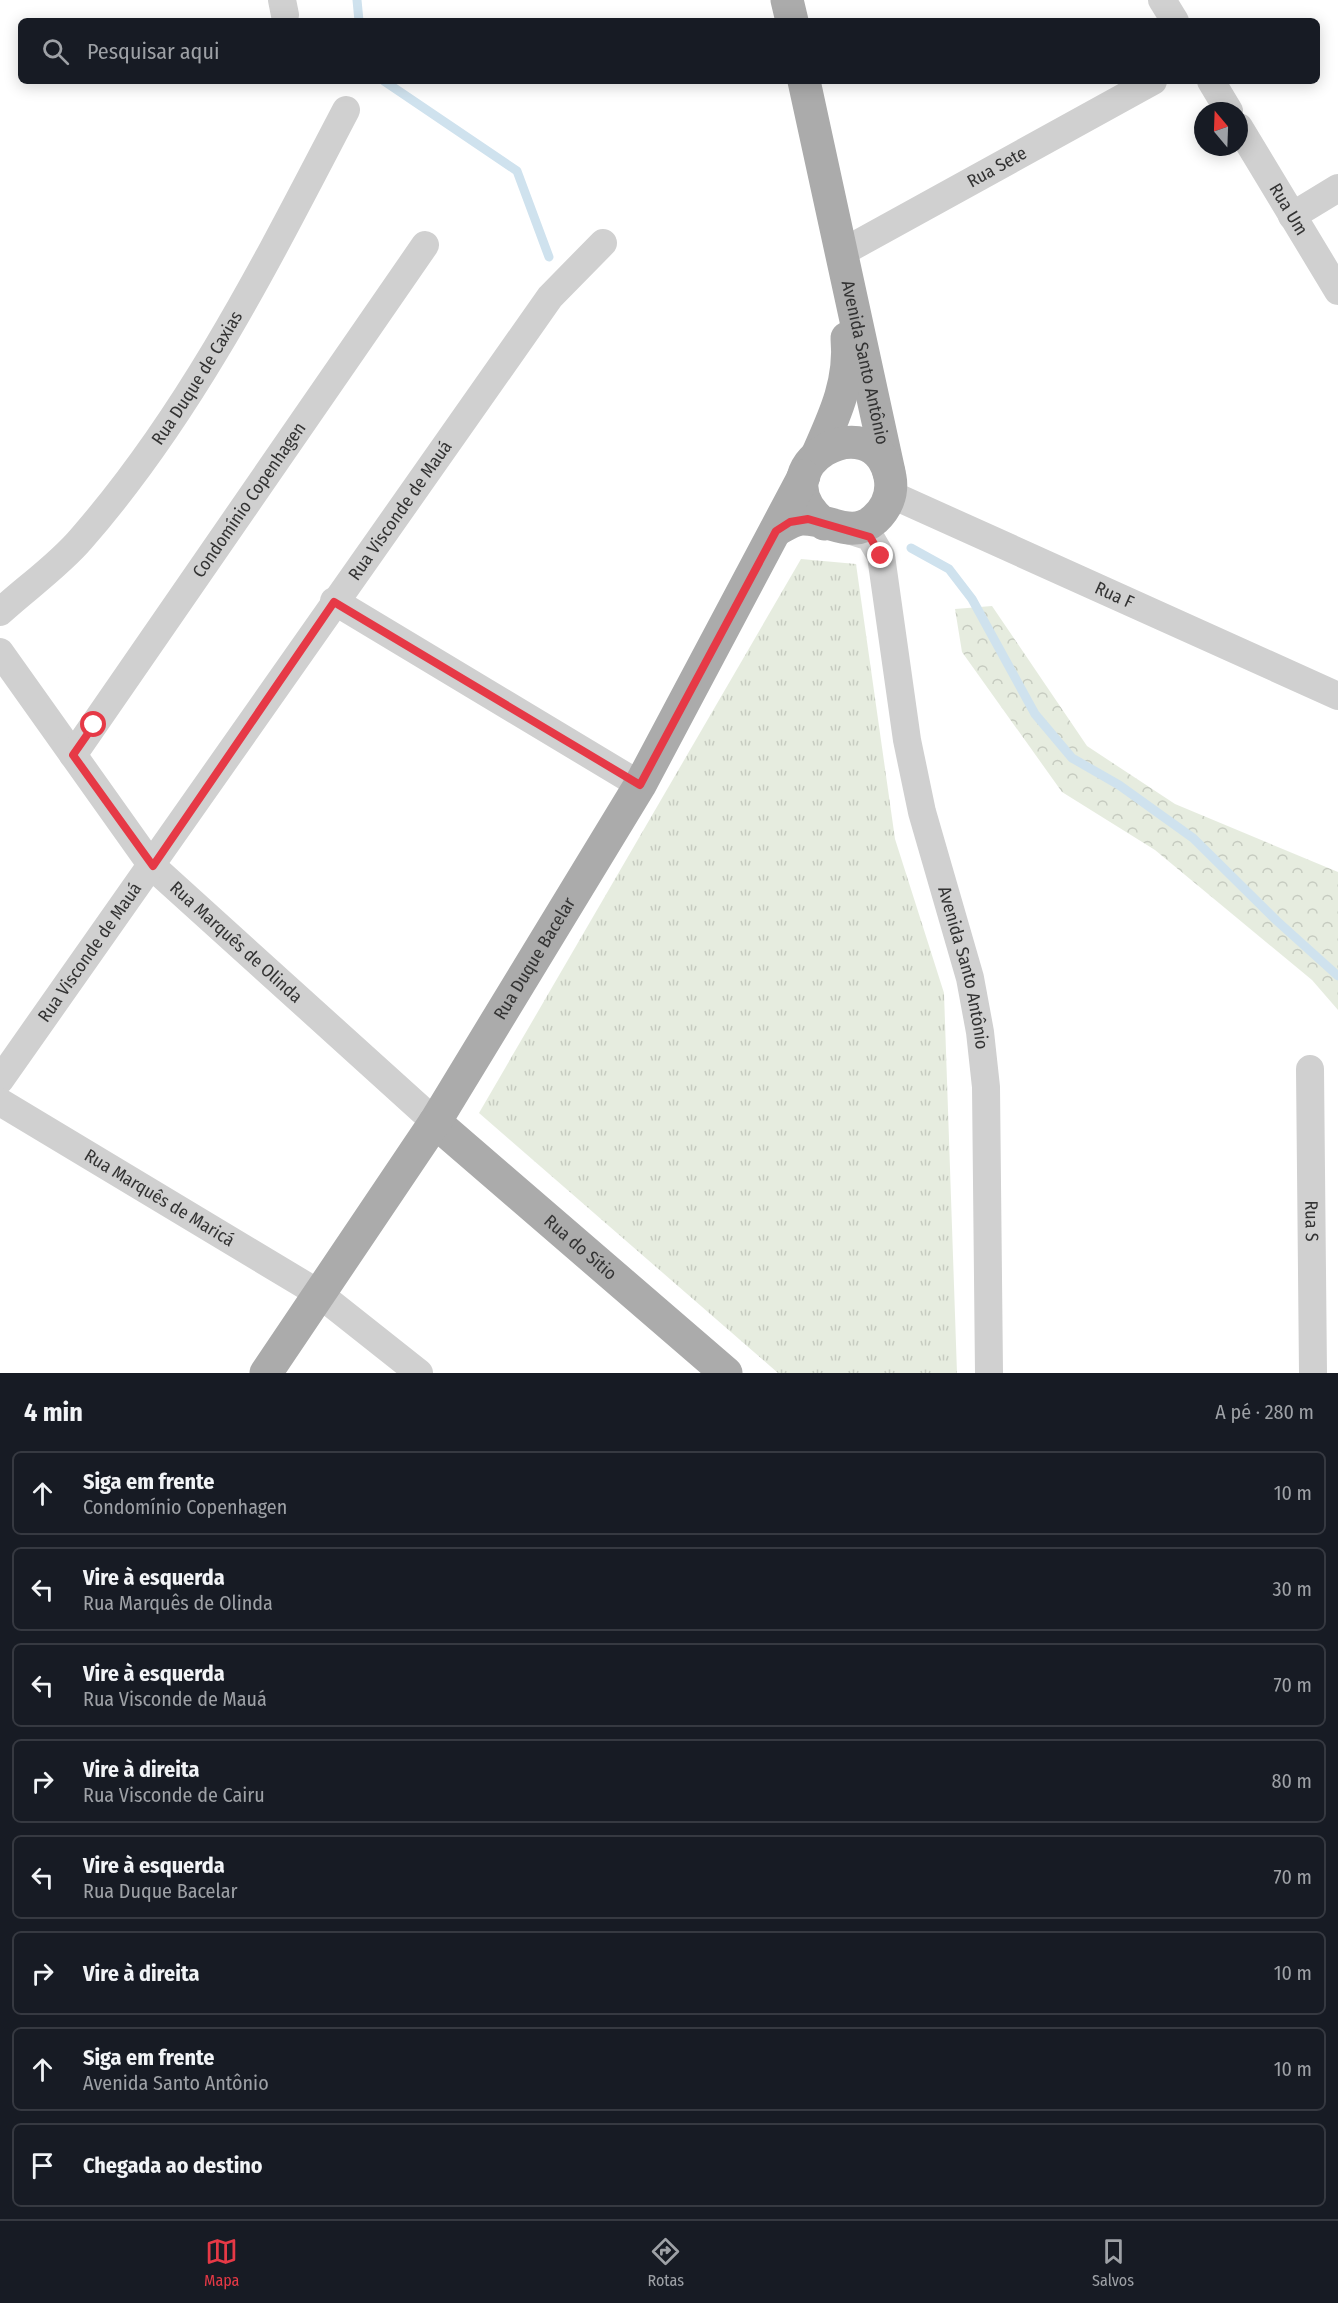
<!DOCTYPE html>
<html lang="pt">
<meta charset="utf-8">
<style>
:root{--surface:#171b24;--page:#20242c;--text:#f1f3f6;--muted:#9ea1a6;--line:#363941;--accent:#e63946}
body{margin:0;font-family:"Fira Sans Condensed",sans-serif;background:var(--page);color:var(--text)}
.compass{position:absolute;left:1194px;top:102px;width:54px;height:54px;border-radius:50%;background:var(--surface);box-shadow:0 3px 15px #0003;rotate:341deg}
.stop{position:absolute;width:18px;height:18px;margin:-14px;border:4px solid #e63946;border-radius:50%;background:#fff}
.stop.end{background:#e63946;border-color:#fff;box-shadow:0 2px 6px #0008}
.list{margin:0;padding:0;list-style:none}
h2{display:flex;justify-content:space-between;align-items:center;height:78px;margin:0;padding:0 24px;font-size:26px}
h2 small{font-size:20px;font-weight:400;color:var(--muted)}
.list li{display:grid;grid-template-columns:39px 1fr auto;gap:18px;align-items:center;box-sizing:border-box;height:84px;margin:0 12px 12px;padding:0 12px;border:2px solid var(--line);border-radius:9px}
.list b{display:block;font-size:22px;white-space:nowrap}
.list p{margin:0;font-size:20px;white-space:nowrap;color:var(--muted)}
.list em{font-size:20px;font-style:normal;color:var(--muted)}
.icon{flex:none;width:33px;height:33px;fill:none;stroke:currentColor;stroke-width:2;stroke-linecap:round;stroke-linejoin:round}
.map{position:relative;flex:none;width:1338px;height:1373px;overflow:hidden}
.search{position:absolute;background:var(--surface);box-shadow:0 3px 15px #0003;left:18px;right:18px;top:18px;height:66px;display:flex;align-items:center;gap:15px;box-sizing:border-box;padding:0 21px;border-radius:9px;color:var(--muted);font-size:22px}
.sheet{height:846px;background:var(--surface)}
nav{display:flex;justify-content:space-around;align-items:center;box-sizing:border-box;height:84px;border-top:2px solid var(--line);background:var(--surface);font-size:16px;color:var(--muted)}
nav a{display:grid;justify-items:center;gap:3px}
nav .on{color:var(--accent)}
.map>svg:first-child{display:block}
.grass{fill:url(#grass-tufts)}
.forest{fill:url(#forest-crowns)}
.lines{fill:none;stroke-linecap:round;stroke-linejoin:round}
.stream{stroke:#cfe2ee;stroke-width:9}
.minor{stroke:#d0d0d0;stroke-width:28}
.major{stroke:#ababab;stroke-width:33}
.route{stroke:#e63946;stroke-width:8}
.labels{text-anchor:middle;stroke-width:6;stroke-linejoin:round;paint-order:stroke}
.street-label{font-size:18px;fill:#333;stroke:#fff}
</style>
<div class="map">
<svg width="1338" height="1373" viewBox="0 0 1338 1373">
<defs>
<pattern id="grass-tufts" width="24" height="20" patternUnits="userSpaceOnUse" patternTransform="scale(1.5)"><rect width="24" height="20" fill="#e6ecdf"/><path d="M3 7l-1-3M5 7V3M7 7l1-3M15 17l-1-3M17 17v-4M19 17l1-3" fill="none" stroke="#c6cbc0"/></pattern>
<pattern id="forest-crowns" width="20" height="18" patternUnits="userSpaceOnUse" patternTransform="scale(1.5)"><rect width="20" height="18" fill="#e6ecdf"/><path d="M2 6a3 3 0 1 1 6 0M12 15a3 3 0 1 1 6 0" fill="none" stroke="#c6cbc0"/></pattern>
</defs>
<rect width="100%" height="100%" fill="#fff"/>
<!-- grass -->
<path class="grass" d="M801,559L856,564L895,839L944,993L957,1373H778L479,1113Z"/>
<!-- forest -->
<path class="forest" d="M992,606L1087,746L1175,804L1338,872V1010L1312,980L1155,850L1062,792L962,652L955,609Z"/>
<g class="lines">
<!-- stream -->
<g class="stream">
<path d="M357,0L359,21"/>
<path d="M384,81L517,171L549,257"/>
<path d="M911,548L949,569L972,599L1035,714L1072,758L1119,785L1193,838L1277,921L1338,976"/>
</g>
<!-- minor -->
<g class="minor">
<path d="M282,0L285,15"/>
<path d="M1162,0L1175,21"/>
<path d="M1211,81L1229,111"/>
<path id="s1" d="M1239,127L1338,291"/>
<path d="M1292,216L1338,188"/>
<path id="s2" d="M841,253L1153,81"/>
<path id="s3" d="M890,494L1338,696"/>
<path id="s4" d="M848,530L870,537L881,556L907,740L922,812L970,978L980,1032L986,1087L989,1373"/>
<path d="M334,601L640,785"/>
<path id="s5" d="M0,612C26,588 58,566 81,539C192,412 268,259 346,110"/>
<path id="s6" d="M0,652L152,866L435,1122"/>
<path id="s7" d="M73,755L425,245"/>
<path id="s8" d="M1310,1069L1313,1373"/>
<path id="s9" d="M0,1080L550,297L603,243"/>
<path id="s10" d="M0,1102L318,1293L419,1373"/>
</g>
<!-- major -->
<g class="major">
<path d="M787,0L792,21"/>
<path id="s11" d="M804,81L889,472"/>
<path d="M818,453C835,415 851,381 847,338"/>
<path d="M776,530C784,526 792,520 801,519C828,517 851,541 875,519C887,508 893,493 890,477C874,400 753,467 824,524"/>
<path id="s12" d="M435,1122L726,1373"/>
<path id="s13" d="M266,1373L435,1122L640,785L804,476"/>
</g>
</g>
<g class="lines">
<!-- route -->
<path class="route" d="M94,725L73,755L153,866L334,602L640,785L776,531L790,522L808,519L870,537L881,556"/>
</g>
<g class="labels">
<!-- street labels -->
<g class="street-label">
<text dy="6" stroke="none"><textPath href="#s2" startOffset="178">Rua Sete</textPath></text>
<text dy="6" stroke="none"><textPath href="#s1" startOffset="96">Rua Um</textPath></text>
<text dy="6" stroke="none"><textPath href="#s11" startOffset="288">Avenida Santo Antônio</textPath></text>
<text dy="6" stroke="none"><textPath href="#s5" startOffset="308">Rua Duque de Caxias</textPath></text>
<text dy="6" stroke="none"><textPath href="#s7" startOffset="310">Condomínio Copenhagen</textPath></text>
<text dy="6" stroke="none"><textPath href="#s9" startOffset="696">Rua Visconde de Mauá</textPath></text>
<text dy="6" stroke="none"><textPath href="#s3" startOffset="246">Rua F</textPath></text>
<text dy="6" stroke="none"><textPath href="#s6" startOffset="376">Rua Marquês de Olinda</textPath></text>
<text dy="6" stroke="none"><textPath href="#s9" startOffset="156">Rua Visconde de Mauá</textPath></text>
<text dy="6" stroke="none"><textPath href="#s13" startOffset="494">Rua Duque Bacelar</textPath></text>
<text dy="6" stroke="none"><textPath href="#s4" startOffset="466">Avenida Santo Antônio</textPath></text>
<text dy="6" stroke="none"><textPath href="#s10" startOffset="186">Rua Marquês de Maricá</textPath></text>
<text dy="6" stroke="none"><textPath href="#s8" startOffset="152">Rua S</textPath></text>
<text dy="6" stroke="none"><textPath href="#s12" startOffset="192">Rua do Sítio</textPath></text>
</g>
</g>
</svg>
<svg class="compass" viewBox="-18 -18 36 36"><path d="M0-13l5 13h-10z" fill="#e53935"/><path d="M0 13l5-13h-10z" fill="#9ea1a6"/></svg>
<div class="stop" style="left:94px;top:725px"></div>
<div class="stop end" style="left:881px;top:556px"></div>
<div class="search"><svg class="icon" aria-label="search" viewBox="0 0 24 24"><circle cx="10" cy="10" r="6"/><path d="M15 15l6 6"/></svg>Pesquisar aqui</div>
</div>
<section class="sheet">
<h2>4 min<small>A pé · 280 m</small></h2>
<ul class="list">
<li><svg class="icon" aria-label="ahead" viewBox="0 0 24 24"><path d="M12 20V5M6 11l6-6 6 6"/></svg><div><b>Siga em frente</b><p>Condomínio Copenhagen</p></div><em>10 m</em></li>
<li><svg class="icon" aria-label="left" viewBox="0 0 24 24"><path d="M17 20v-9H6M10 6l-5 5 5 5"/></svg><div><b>Vire à esquerda</b><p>Rua Marquês de Olinda</p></div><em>30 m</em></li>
<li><svg class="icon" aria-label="left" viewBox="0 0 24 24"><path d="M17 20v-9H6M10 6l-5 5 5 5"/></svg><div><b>Vire à esquerda</b><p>Rua Visconde de Mauá</p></div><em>70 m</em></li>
<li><svg class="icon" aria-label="right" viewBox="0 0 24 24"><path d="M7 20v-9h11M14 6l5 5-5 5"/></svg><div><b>Vire à direita</b><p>Rua Visconde de Cairu</p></div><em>80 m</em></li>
<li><svg class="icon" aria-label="left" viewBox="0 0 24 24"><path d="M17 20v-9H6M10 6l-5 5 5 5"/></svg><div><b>Vire à esquerda</b><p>Rua Duque Bacelar</p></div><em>70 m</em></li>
<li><svg class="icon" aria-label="right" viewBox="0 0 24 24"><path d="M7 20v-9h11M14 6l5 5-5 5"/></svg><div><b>Vire à direita</b></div><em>10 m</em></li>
<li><svg class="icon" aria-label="ahead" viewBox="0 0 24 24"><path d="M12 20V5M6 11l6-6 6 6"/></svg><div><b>Siga em frente</b><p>Avenida Santo Antônio</p></div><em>10 m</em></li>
<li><svg class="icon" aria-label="arrive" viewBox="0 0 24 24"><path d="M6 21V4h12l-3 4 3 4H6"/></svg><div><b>Chegada ao destino</b></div></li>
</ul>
</section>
<nav>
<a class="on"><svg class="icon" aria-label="map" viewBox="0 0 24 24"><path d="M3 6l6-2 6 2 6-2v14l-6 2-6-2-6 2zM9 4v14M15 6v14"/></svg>Mapa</a>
<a><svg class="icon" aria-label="directions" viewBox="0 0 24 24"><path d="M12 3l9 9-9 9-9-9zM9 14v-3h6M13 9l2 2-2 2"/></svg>Rotas</a>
<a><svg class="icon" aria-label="saved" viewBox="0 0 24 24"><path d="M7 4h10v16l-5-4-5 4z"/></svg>Salvos</a>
</nav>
